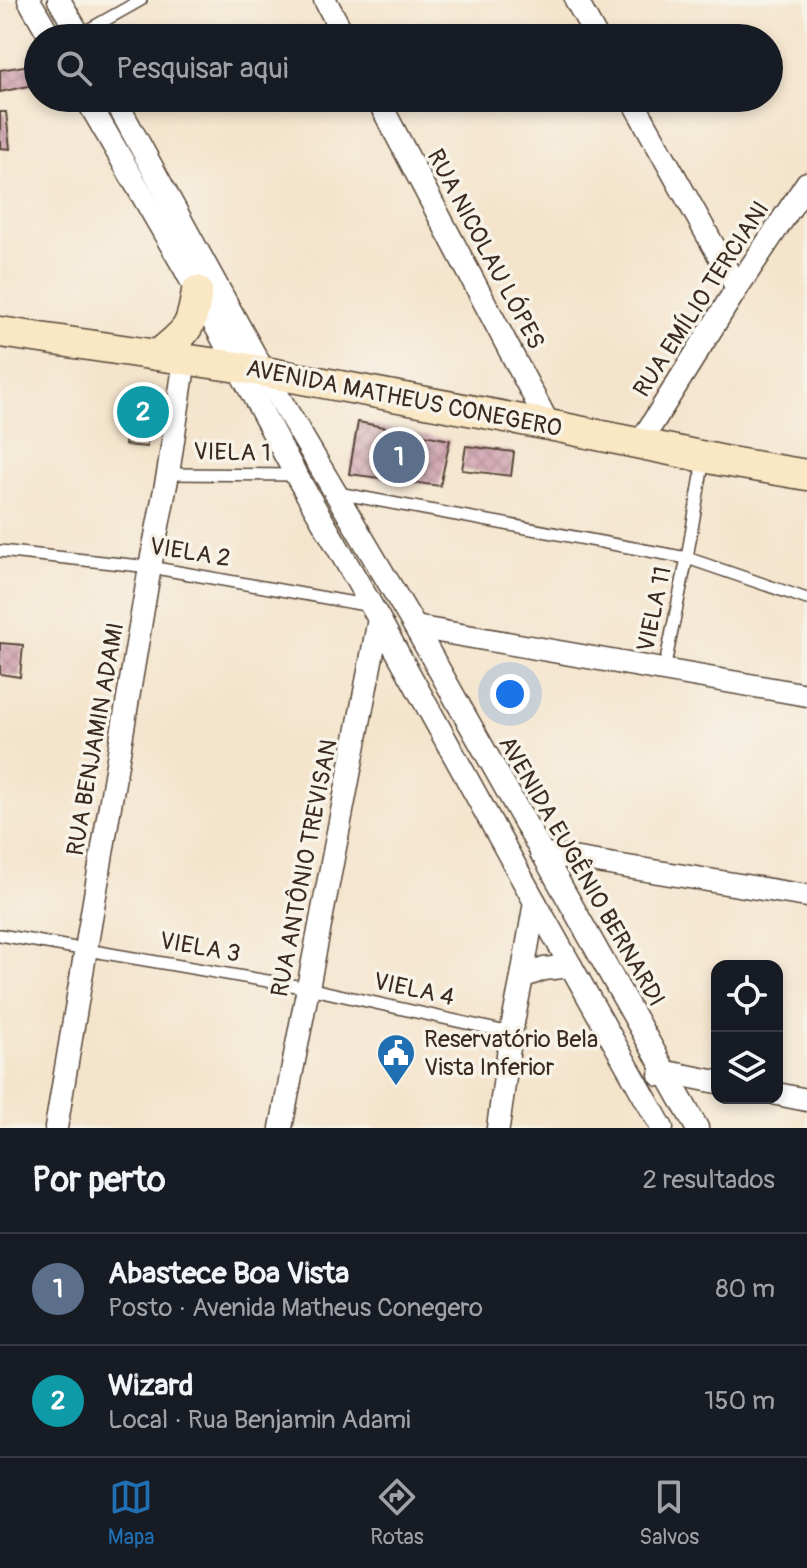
<!DOCTYPE html>
<html lang="pt">
<meta charset="utf-8">
<style>
:root{--surface:#171b24;--page:#242831;--text:#f1f3f6;--muted:#9ea1a6;--line:#363941;--accent:#1f6fb2}
body{margin:0;font-family:Pangolin,sans-serif;background:var(--page);color:var(--text)}
.controls{position:absolute;right:24px;bottom:24px;display:grid;overflow:hidden;border-radius:16px;box-shadow:0 4px 12px #0003}
.controls button{width:72px;height:72px;display:grid;place-items:center;padding:0;border:0;border-bottom:2px solid var(--line);background:var(--surface);color:var(--text);font:40px sans-serif}
.you{position:absolute;left:510px;top:694px;width:28px;height:28px;margin:-20px;border:6px solid #fff;border-radius:50%;background:#1a73e8;box-shadow:0 0 0 12px #1a73e833}
.badge{display:grid;place-items:center;width:52px;height:52px;border-radius:50%;background:var(--accent);color:#fff;font-size:26px;font-weight:700}
.pin{position:absolute;translate:-50% -50%;border:4px solid #fff;box-shadow:0 2px 8px #0006}
.list{margin:0;padding:0;list-style:none}
h2{display:flex;justify-content:space-between;align-items:center;height:104px;margin:0;padding:0 32px;font-size:34px}
h2 small{font-size:26px;font-weight:400;color:var(--muted)}
.list li{display:grid;grid-template-columns:52px 1fr auto;gap:24px;align-items:center;box-sizing:border-box;height:112px;padding:0 32px;border-top:2px solid var(--line)}
.list b{display:block;font-size:30px;white-space:nowrap}
.list p{margin:0;font-size:26px;white-space:nowrap;color:var(--muted)}
.list em{font-size:26px;font-style:normal;color:var(--muted)}
.icon{flex:none;width:44px;height:44px;fill:none;stroke:currentColor;stroke-width:2;stroke-linecap:round;stroke-linejoin:round}
.map{position:relative;flex:none;width:807px;height:1128px;overflow:hidden}
.search{position:absolute;background:var(--surface);box-shadow:0 4px 12px #0003;left:24px;right:24px;top:24px;height:88px;display:flex;align-items:center;gap:20px;box-sizing:border-box;padding:0 28px;border-radius:44px;color:var(--muted);font-size:30px}
.sheet{height:328px;background:var(--surface)}
nav{display:flex;justify-content:space-around;align-items:center;box-sizing:border-box;height:112px;border-top:2px solid var(--line);background:var(--surface);font-size:22px;color:var(--muted)}
nav a{display:grid;justify-items:center;gap:4px}
nav .on{color:var(--accent)}
.map>svg:first-child{display:block}
.building{fill:url(#building-cross-hatch)}
.lines{fill:none;stroke-linecap:round;stroke-linejoin:round}
.lane-casing{stroke:#574638;stroke-width:14}
.street-casing{stroke:#574638;stroke-width:25}
.secondary-casing{stroke:#574638;stroke-width:33}
.lane{stroke:#fff;stroke-width:11}
.street{stroke:#fff;stroke-width:22}
.secondary{stroke:#fae7c3;stroke-width:30}
.labels{text-anchor:middle;stroke-width:7;stroke-linejoin:round;paint-order:stroke}
.street-label{font-size:24px;fill:#3b2a1e;stroke:#f7f3e8}
.poi-label{font-size:24px;fill:#3b2a1e;stroke:#f7f3e8;text-anchor:start}
</style>
<div class="map">
<svg width="807" height="1128" viewBox="0 0 807 1128">
<defs>
<pattern id="building-cross-hatch" width="8" height="8" patternUnits="userSpaceOnUse" patternTransform="scale(2)"><rect width="8" height="8" fill="#cd9bac"/><path d="M0 0l8 8M0 8l8-8" fill="none" stroke="#a87f8b"/></pattern>
</defs>
<rect width="100%" height="100%" fill="#f7f3e8"/>
<filter id="ink" filterUnits="userSpaceOnUse"><feTurbulence type="fractalNoise" baseFrequency=".0125" numOctaves="2"/><feDisplacementMap in="SourceGraphic" scale="16" xChannelSelector="R" yChannelSelector="G"/><feConvolveMatrix kernelMatrix="1 2 1 2 8 2 1 2 1" color-interpolation-filters="sRGB"/></filter>
<filter id="wash" filterUnits="userSpaceOnUse"><feTurbulence type="fractalNoise" baseFrequency=".006" numOctaves="4" result="noise"/><feDisplacementMap in="SourceGraphic" scale="32" xChannelSelector="R" yChannelSelector="G"/><feGaussianBlur stdDeviation="1.8" result="paint"/><feColorMatrix in="noise" values="0 0 0 0 0 0 0 0 0 0 0 0 0 0 0 0 0 1.4 0 .05"/><feComposite in="paint" operator="in"/></filter>
<g filter="url(#wash)">
<rect width="100%" height="100%" fill="#f4e4cc"/>
<g id="blocks">
<!-- building -->
<g class="building">
<path d="M36,64L38,84L0,92V70Z"/>
<path d="M0,112H6L10,149L0,148Z"/>
<path d="M132,399L157,401L155,424L147,426V447L125,445Z"/>
<path d="M358,422L450,440L440,486L349,474Z"/>
<path d="M466,446L514,452L511,476L462,470Z"/>
<path d="M0,643L23,645L20,677L0,674Z"/>
</g>
</g>
</g>
<g filter="url(#ink)">
<use href="#blocks" fill-opacity="0" stroke="#574638" stroke-width="2"/>
<g class="lines">
<!-- lane casing -->
<g class="lane-casing">
<g id="lane">
<path d="M79,35L141,0"/>
<path d="M168,474L295,475"/>
<path d="M338,493L687,558L807,599"/>
<path d="M0,551L150,567L371,606"/>
<path d="M664,670L687,558L704,458"/>
<path d="M0,935L308,988L511,1033"/>
</g>
</g>
<!-- street casing -->
<g class="street-casing">
<g id="street">
<path d="M29,0L51,38"/>
<path d="M59,0L81,38"/>
<path d="M325,0L345,38"/>
<path d="M576,0L597,38"/>
<path d="M86,98L185,269L296,475L379,619L535,902L662,1128"/>
<path d="M114,98L264,372L415,627L697,1128"/>
<path d="M377,98L549,425"/>
<path d="M631,98L737,288"/>
<path d="M640,443L737,288L807,183"/>
<path d="M415,627L807,695"/>
<path d="M541,853L807,896"/>
<path d="M522,977L544,969L571,966"/>
<path d="M660,1075L667,1072L717,1082"/>
<path d="M777,1094L807,1100"/>
<path d="M56,1128L150,567L168,474L185,359"/>
<path d="M281,1128L379,619"/>
<path d="M498,1128L511,1033L522,977L535,902"/>
</g>
</g>
<!-- secondary casing -->
<g class="secondary-casing">
<g id="secondary">
<path d="M0,332L238,367L549,425L724,461L807,475"/>
<path d="M158,355C188,330 191,330 197,291"/>
</g>
</g>
<!-- lane -->
<use href="#lane" class="lane"/>
<!-- street -->
<use href="#street" class="street"/>
<!-- secondary -->
<use href="#secondary" class="secondary"/>
</g>
</g>
<!-- icons -->
<defs>
<g id="civic-pin" transform="scale(2)"><path d="M0 17L-7.5 6A9.5 9.5 0 1 1 7.5 6Z" fill="#1f6fb2" stroke="#f7f3e8"/><path d="M-.6-6.5H3V-4.5H.6V-3L4-1V1h2V6H-6V1h2V-1L-.6-3ZM-1.2 2.5V6h2.4V2.5Z" fill="#fff"/></g>
</defs>
<g fill-rule="evenodd">
<use href="#civic-pin" x="396" y="1053"/>
</g>
<g class="labels">
<!-- street labels -->
<g class="street-label">
<text transform="translate(486 249) rotate(62)" y="8">RUA NICOLAU LÓPES</text>
<text transform="translate(701 299) rotate(-57)" y="8">RUA EMÍLIO TERCIANI</text>
<text transform="translate(404 398) rotate(11)" y="8">AVENIDA MATHEUS CONEGERO</text>
<text transform="translate(232 452) rotate(1)" y="8">VIELA 1</text>
<text transform="translate(190 552) rotate(9)" y="8">VIELA 2</text>
<text transform="translate(654 609) rotate(-78)" y="8">VIELA 11</text>
<text transform="translate(95 739) rotate(-80)" y="8">RUA BENJAMIN ADAMI</text>
<text transform="translate(304 868) rotate(-79)" y="8">RUA ANTÔNIO TREVISAN</text>
<text transform="translate(582 871) rotate(60)" y="8">AVENIDA EUGÊNIO BERNARDI</text>
<text transform="translate(200 947) rotate(10)" y="8">VIELA 3</text>
<text transform="translate(414 989) rotate(12)" y="8">VIELA 4</text>
</g>
<!-- poi labels -->
<g class="poi-label">
<text x="424" y="1047">Reservatório Bela<tspan x="424" dy="28">Vista Inferior</tspan></text>
</g>
</g>
</svg>
<div class="controls">
<button><svg class="icon" aria-label="locate" viewBox="0 0 24 24"><circle cx="12" cy="12" r="6"/><path d="M12 2v4M12 18v4M2 12h4M18 12h4"/></svg></button>
<button><svg class="icon" aria-label="layers" viewBox="0 0 24 24"><path d="M12 4l9 5-9 5-9-5zM3 14l9 5 9-5"/></svg></button>
</div>
<div class="you"></div>
<div class="pin badge" style="left:399px;top:457px;background:#5c6f8a">1</div>
<div class="pin badge" style="left:143px;top:412px;background:#0f9aa8">2</div>
<div class="search"><svg class="icon" aria-label="search" viewBox="0 0 24 24"><circle cx="10" cy="10" r="6"/><path d="M15 15l6 6"/></svg>Pesquisar aqui</div>
</div>
<section class="sheet">
<h2>Por perto<small>2 resultados</small></h2>
<ul class="list">
<li><span class="badge" style="background:#5c6f8a">1</span><div><b>Abastece Boa Vista</b><p>Posto · Avenida Matheus Conegero</p></div><em>80 m</em></li>
<li><span class="badge" style="background:#0f9aa8">2</span><div><b>Wizard</b><p>Local · Rua Benjamin Adami</p></div><em>150 m</em></li>
</ul>
</section>
<nav>
<a class="on"><svg class="icon" aria-label="map" viewBox="0 0 24 24"><path d="M3 6l6-2 6 2 6-2v14l-6 2-6-2-6 2zM9 4v14M15 6v14"/></svg>Mapa</a>
<a><svg class="icon" aria-label="directions" viewBox="0 0 24 24"><path d="M12 3l9 9-9 9-9-9zM9 14v-3h6M13 9l2 2-2 2"/></svg>Rotas</a>
<a><svg class="icon" aria-label="saved" viewBox="0 0 24 24"><path d="M7 4h10v16l-5-4-5 4z"/></svg>Salvos</a>
</nav>
